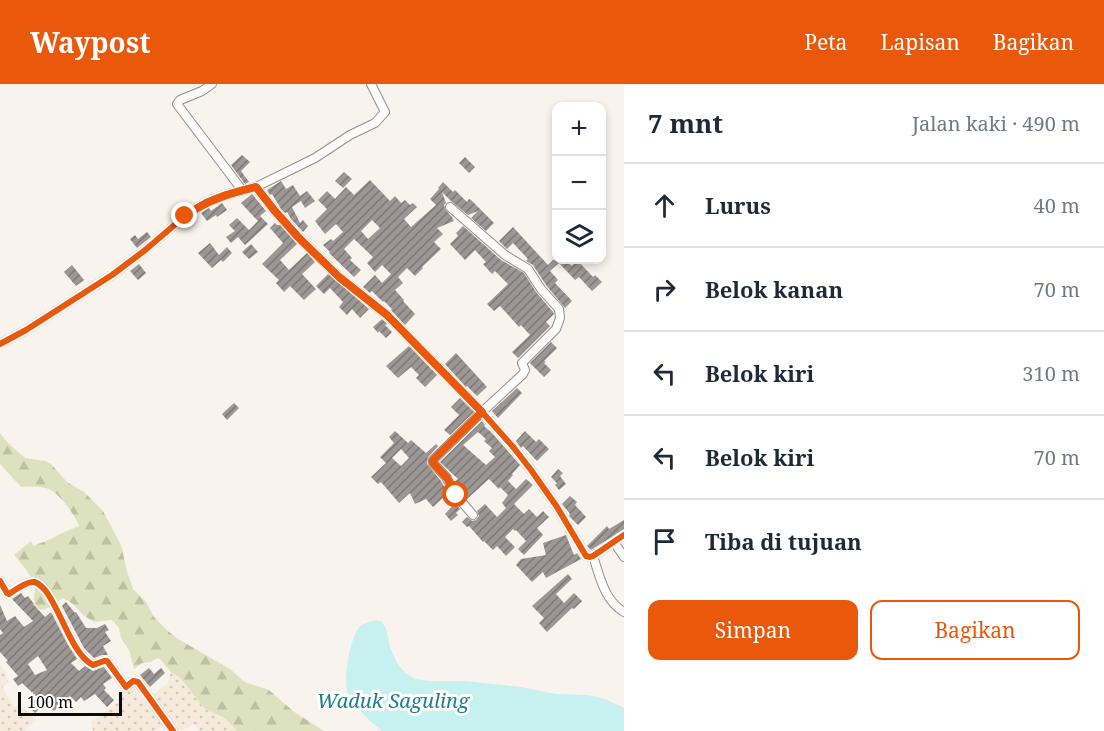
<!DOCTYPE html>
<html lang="id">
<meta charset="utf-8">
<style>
:root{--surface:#fff;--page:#f2f2f3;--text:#1f2937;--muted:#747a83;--line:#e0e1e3;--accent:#ea580c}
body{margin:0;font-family:"Noto Serif",serif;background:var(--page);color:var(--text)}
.controls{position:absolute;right:18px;top:18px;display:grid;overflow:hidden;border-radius:12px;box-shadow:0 3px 9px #0003}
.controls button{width:54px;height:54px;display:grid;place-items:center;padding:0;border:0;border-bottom:2px solid var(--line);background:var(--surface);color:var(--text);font:30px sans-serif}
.scale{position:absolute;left:18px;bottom:15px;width:104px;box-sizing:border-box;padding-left:6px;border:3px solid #0a0a0a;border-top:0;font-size:16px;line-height:21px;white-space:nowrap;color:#0a0a0a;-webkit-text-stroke:4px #fff;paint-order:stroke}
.stop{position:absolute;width:18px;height:18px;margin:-14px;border:4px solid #ea580c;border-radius:50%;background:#fff}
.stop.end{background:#ea580c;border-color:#fff;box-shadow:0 2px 6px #0008}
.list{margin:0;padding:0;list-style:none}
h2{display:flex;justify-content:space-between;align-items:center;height:78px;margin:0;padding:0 24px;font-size:26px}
h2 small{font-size:20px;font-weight:400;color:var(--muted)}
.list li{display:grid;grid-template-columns:39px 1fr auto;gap:18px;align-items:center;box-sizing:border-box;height:84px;padding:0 24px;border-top:2px solid var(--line)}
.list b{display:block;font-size:22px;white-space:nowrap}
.list em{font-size:20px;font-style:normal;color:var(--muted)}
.actions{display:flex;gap:12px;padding:18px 24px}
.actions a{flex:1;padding:14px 0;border:2px solid var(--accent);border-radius:12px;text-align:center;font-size:21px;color:var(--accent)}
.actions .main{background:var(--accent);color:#fff}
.icon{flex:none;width:33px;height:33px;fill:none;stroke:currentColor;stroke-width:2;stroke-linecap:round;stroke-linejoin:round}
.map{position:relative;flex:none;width:624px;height:647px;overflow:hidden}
header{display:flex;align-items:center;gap:36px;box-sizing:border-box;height:84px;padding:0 30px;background:var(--accent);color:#fff}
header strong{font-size:28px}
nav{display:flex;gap:33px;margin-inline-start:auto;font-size:21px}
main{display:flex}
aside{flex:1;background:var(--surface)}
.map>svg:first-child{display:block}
.farmland{fill:url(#farmland-dots)}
.forest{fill:url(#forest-firs)}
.water{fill:#c7f0f0}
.building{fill:url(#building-hatch);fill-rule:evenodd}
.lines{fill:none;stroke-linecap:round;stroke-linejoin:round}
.minor-casing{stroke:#928f8d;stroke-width:10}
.minor{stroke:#fefdfc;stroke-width:8}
.cycleway-casing{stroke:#fff;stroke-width:10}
.cycleway{stroke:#e8590c;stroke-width:6}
.route{stroke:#ea580c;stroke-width:8}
.labels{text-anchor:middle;stroke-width:6;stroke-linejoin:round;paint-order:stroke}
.water-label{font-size:20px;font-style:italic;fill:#1c7f8c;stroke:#fff}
</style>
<header>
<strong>Waypost</strong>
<nav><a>Peta</a><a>Lapisan</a><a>Bagikan</a></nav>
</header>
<main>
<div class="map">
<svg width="624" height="647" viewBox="0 0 624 647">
<defs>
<pattern id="farmland-dots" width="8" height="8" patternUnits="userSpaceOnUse" patternTransform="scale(1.5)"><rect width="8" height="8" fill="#f5eadb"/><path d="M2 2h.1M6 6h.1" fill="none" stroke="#d1c7bb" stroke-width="1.8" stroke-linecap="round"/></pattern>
<pattern id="forest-firs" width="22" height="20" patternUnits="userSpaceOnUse" patternTransform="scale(1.5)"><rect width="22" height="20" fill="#dde2be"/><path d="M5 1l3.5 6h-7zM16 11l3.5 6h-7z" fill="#bcc1a2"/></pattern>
<pattern id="building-hatch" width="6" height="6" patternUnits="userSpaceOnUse" patternTransform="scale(1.5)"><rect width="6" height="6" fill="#9c9794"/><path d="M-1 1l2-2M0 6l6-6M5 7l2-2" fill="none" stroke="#7d7977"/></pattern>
</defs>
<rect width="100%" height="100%" fill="#f9f3ee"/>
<!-- farmland -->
<g class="farmland">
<path d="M0,582L5,587L9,599L2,603L14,623L19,620L36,637L24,647H0Z"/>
<path d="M171,588L179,594L205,625L225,634L237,647H200L194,640L182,647H177L170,638L155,647H93L91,638L118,618V611L132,601L145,617L168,599Z"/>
</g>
<!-- forest -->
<path class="forest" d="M0,349L6,357L25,374L45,377L51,380L67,398L84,408L103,427L121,461L127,487L133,505L146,518L154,533L168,547L178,555L230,585L245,598L269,606L293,627L324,647H237L225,634L205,625L180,594L171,588L160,575L157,574L151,578L142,579L134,585L129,566L121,554L119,544L112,536L94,538L83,531L73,520L63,514C54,520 38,535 34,517C33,512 36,507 35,503C34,494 20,478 14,471L31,457L33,462L51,455L62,449L79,442C75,431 59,409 49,405C42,402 28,402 21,403L0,380Z"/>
<!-- water -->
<path class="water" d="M376,536L382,538L386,544L390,563L397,579L405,589L415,595L429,597H465L521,603L556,610L588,611L605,615L624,624V647H382C372,639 356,624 349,613C342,600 349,556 359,544C363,539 369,538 376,536Z"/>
<!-- building -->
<g class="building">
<path d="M242,71L250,78L241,87L249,98L245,100L231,81Z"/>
<path d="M465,73L475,83L469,89L459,79Z"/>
<path d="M344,88L352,95L343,104L335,97Z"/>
<path d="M370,96L390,117L395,112L401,119L405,116L410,121L413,119L417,123L404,135L411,143L436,121L430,115L439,105L438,104L443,98L453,108L455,106L467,118L469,115L471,116L494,139L486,147L471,134L478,127L468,131L451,117L442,108L446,119L444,121L445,125L452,133L454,137L437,144L443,150L434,158L441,165L422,183L423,184L415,192L407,184L398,193L403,199L395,206L404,216L403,217L415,230L405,241L391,226L392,225L384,217L383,218L372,207L370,209L363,203L375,191L382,199L391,190L382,181L375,188L367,179L373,173L354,155L344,165L352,174L350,176L361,186L354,193L329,169L330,168L323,161L331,155L333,157L343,148L336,140L325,150L315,137L327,125L318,116L327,107L335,115L346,103L354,111ZM372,136L380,144L368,155L361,147Z"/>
<path d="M281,97L286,105L293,101L300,112L307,107L315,117L305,124L301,117L292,123L300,139L303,136L308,142L303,148L291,135L287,128L285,129L281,125L272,110L270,111L267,106Z"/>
<path d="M252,110L266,127L260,132L268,140L245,161L238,153L231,159L226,153L235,147L229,141L237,134L249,146L258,137L241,119Z"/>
<path d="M222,119L227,126L217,133L216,131L207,137L201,129L209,124L211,127Z"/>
<path d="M275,139L277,141H280L297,160L280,176L289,186L307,169L315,178L302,190L316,205L304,216L290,202L284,208L276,199L279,196L262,180L283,159L270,144Z"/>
<path d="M463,142L501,176L524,189L536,208L553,228L554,230L546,238L550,242L518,274L512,268L530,251L521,241L519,243L500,222L494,227L487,220L508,200L495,187L492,190L483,180L486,178L475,166L465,176L450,160L458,152L456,149Z"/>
<path d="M513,143L548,181L553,176H566L572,182L577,176L593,193L595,191L602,198L592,207L579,193L575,196L559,179L550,187L558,196L555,199L572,217L565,224L546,201L533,181L526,177L528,175L513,159L507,165L499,157Z"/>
<path d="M147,148L151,153L137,164L130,155L135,151L138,155Z"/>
<path d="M210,159L219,171L227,163L232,169L223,178L221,176L212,184L198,169Z"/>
<path d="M251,160L258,168L249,175L242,168Z"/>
<path d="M139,180L146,189L138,196L130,187Z"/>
<path d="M72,181L84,196L76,202L64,188Z"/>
<path d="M328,190L369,225L360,234L352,225L347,231L339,223L343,218L330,204L324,210L316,202Z"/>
<path d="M382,235L387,240L385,241L392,248L386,254L379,247L378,249L373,243Z"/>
<path d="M551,258L557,264L544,277L546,278L544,279L551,286L544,293L530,279Z"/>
<path d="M409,262L437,291L425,303L416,294L419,291L411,283L398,294L386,282Z"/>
<path d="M456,269L487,303L477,312L467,302L466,303L445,280Z"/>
<path d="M517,304L522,309L498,334L492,327Z"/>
<path d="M460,314L474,328L450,351L444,346L459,331L451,323Z"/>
<path d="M234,319L239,324L227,336L222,330Z"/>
<path d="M482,337L485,341L484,342L492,349L520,381L512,390L513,391L508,397L516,405L526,395L533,401L514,420L524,430L529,425L537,433L543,427L549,433L537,444L543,451L524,471L518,465L526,457L516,446L515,447L513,445L505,453L515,463L506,472L497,462L493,466L484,457L483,458L469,442L467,443L462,438L467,433L472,437L476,436L479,432L477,427L485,420L497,433L506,424L502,419L508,411L500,403L499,405L489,395L467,415L455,397L458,395L440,378ZM478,348L486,355L484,357L492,364L489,367L495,373L486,381L463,361Z"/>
<path d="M395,347L408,359L411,356L426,369L436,360L438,362L428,373L427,380L441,397L448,409L433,423L426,415L415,420L410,409L399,419L381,398L378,400L371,393L386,379L380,373L394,359L389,353ZM401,365L409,374L401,382L392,374Z"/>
<path d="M525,347L536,358L539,355L549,365L537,377L523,362L521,364L516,357Z"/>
<path d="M558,385L563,389L560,392L566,400L559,406L555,401L557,399L551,393Z"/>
<path d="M570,412L577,418L575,421L586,433L578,441L569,432L570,430L562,420Z"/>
<path d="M455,419L460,425L456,429L458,431L451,437L445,430Z"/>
<path d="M624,436V445L591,466L587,462L607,442L609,445Z"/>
<path d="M566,451L574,471L577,469L581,475L546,494L543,488L532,498L516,481L521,475L546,471L543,459Z"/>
<path d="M568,490L572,495L556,510L564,519L574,509L582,517L574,525L572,524L547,548L539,539L544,534L532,522Z"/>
<path d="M21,509L25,514L28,512L34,520H33L45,533L51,528L68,561L77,575L71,579L79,587L85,582L93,587L104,583L112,594L103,600L106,604L104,606L114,616L107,623L95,610L84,617L81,613L76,618L70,612L54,627L45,619L35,629L28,622L37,613L22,599L18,602L13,595L18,592L6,578L8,577L0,568V551L3,549L0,545V521L7,537L15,532L24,543L33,537L12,515ZM38,572L47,586L35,591L28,580Z"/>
<path d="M66,518L75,529L76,528L86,544H97L105,540L109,546L105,548L111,557L103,562L108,571H102L94,574L84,564L62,522Z"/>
<path d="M149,584L154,590L161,584L165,589L150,603L140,591Z"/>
</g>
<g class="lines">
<!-- minor casing -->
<g class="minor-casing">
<g id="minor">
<path d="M212,0L202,7L180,16L177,20L242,106"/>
<path d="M256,103L315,74L350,51L375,39L385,28L371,0"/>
<path d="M450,123L505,171L528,185L541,205L559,225L560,234L556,245L522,279L525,286L523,290L482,328L433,376V379L446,393L456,411L473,431"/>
<path d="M0,260L26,246L112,191L144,167L185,132L206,118L224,111L256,103L274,126L299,153L339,193L387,231L482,328L514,364L531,386L557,423L586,472L590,473L593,472L624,451"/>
<path d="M614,458L624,473"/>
<path d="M593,472C600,493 604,516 624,528"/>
<path d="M0,497L7,509L9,510C15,506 27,497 34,498C39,499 42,503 45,506C61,526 72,571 93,581L104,577H107L126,603L133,597L138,598L173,647"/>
</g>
</g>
<!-- minor -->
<use href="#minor" class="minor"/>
<!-- cycleway casing -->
<g class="cycleway-casing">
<g id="cycleway">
<path d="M0,260L26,246L112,191L144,167L185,132L206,118L224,111L256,103L274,126L299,153L339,193L387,231L482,328L514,364L531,386L557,423L586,472L590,473L593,472L624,451"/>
<path d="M0,497L7,509L9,510C15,506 27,497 34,498C39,499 42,503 45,506C61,526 72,571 93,581L104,577H107L126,603L133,597L138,598L173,647"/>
</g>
</g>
<!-- cycleway -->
<use href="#cycleway" class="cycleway"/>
</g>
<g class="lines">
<!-- route -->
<path class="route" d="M185,132C209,115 228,110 256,103L274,126L298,153L339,193L387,231L482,328L433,376V379L447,394L456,411"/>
</g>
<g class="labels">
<!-- water labels -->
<g class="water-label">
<text x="393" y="624">Waduk Saguling</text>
</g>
</g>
</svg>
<div class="controls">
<button>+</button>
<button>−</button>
<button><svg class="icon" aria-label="layers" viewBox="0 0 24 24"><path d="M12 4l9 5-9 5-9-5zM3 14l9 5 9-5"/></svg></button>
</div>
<div class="scale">100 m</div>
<div class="stop" style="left:456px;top:411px"></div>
<div class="stop end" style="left:185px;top:132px"></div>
</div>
<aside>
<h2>7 mnt<small>Jalan kaki · 490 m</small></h2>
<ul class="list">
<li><svg class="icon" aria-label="ahead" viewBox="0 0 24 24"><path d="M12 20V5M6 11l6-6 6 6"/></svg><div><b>Lurus</b></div><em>40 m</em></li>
<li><svg class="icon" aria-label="right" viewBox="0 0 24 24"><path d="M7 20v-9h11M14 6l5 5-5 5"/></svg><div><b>Belok kanan</b></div><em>70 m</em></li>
<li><svg class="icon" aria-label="left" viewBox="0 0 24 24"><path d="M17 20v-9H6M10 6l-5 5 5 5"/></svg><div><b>Belok kiri</b></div><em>310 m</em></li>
<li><svg class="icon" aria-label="left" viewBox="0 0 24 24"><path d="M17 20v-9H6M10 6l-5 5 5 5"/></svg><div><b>Belok kiri</b></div><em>70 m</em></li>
<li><svg class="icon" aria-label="arrive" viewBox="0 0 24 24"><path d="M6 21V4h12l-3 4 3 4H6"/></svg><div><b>Tiba di tujuan</b></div></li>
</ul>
<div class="actions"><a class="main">Simpan</a><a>Bagikan</a></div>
</aside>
</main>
